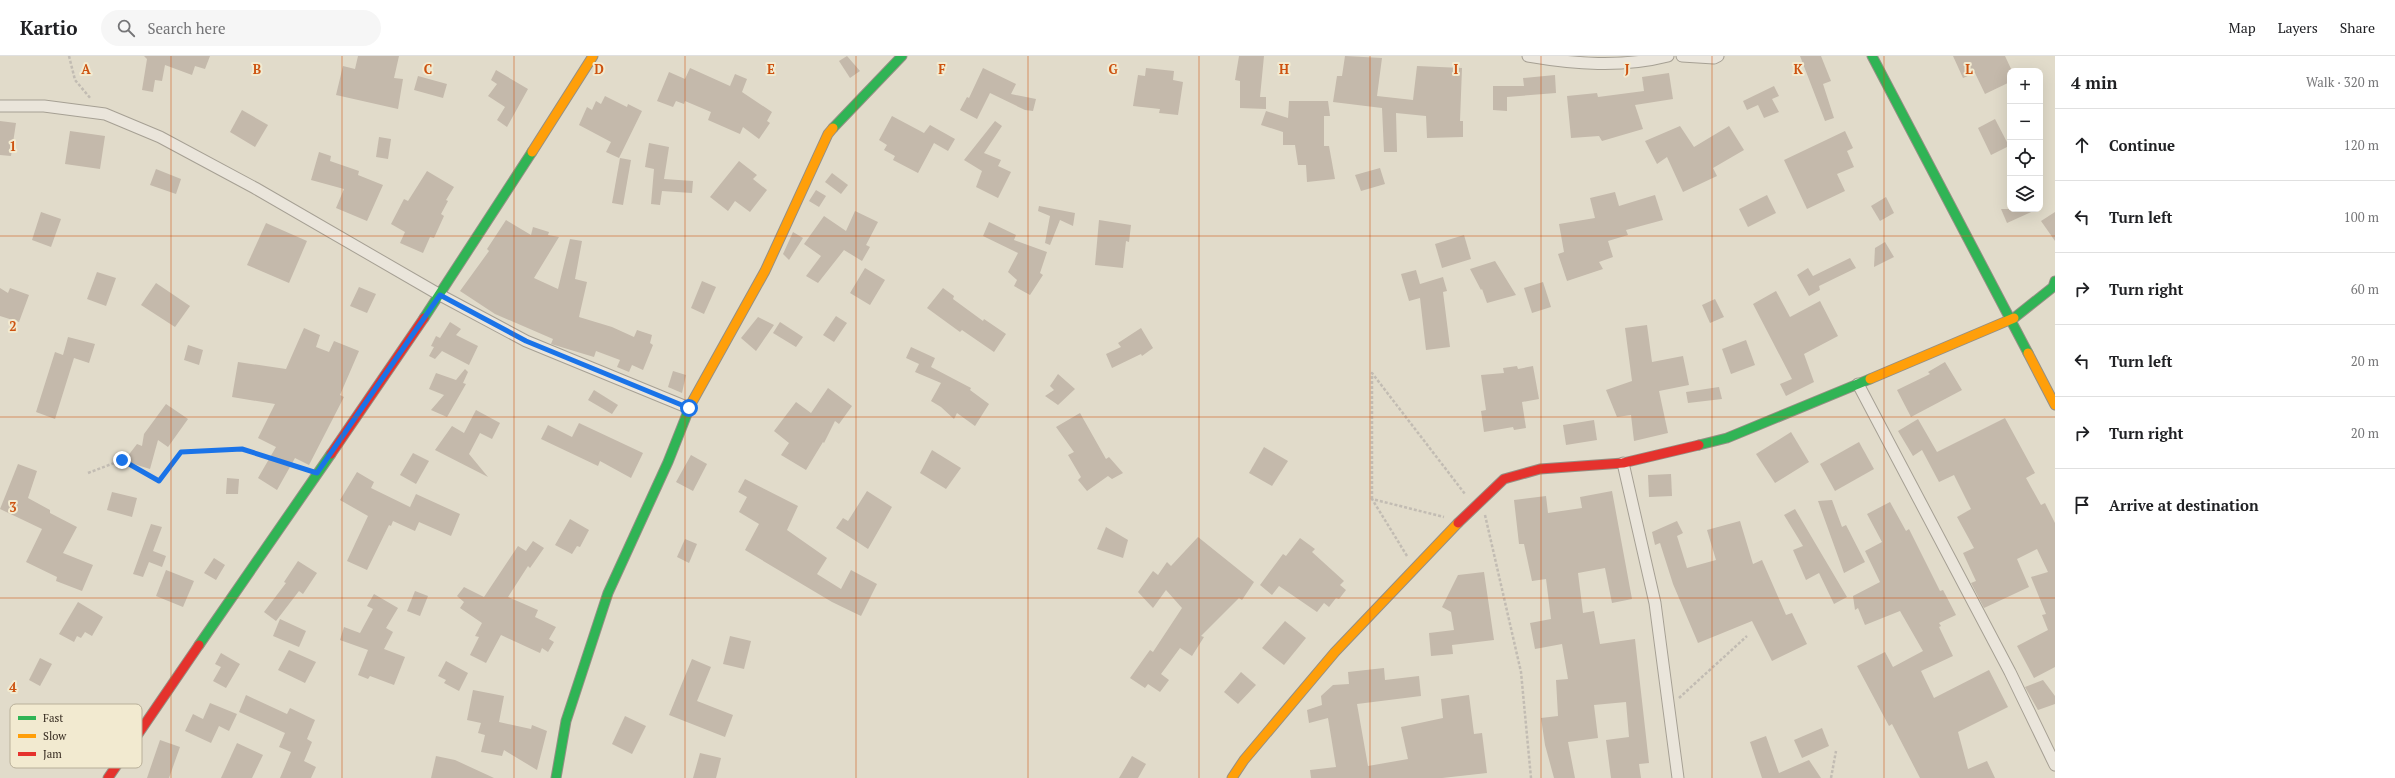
<!DOCTYPE html>
<meta charset="utf-8">
<style>
:root{--surface:#fff;--page:#f6f6f6;--text:#202124;--muted:#757577;--line:#e0e0e0}
body{margin:0;font-family:"PT Serif",serif;background:var(--page);color:var(--text)}
.controls{position:absolute;right:12px;top:12px;display:grid;overflow:hidden;border-radius:8px;box-shadow:0 4px 16px #0002}
.controls button{width:36px;height:36px;display:grid;place-items:center;padding:0;border:0;border-bottom:1px solid var(--line);background:var(--surface);color:var(--text);font:20px sans-serif}
.stop{position:absolute;width:12px;height:12px;margin:-9px;border:3px solid #1a73e8;border-radius:50%;background:#fff}
.stop.end{background:#1a73e8;border-color:#fff;box-shadow:0 1px 4px #0008}
.list{margin:0;padding:0;list-style:none}
h2{display:flex;justify-content:space-between;align-items:center;height:52px;margin:0;padding:0 16px;font-size:17px}
h2 small{font-size:13px;font-weight:400;color:var(--muted)}
.list li{display:grid;grid-template-columns:26px 1fr auto;gap:12px;align-items:center;box-sizing:border-box;height:72px;padding:0 16px;border-top:1px solid var(--line)}
.list b{display:block;font-size:15px;white-space:nowrap}
.list em{font-size:13px;font-style:normal;color:var(--muted)}
.icon{flex:none;width:22px;height:22px;fill:none;stroke:currentColor;stroke-width:2;stroke-linecap:round;stroke-linejoin:round}
.map{position:relative;flex:none;width:2055px;height:722px;overflow:hidden}
header{display:flex;align-items:center;gap:24px;box-sizing:border-box;height:56px;padding:0 20px;background:var(--surface);border-bottom:1px solid var(--line)}
header strong{font-size:19px}
nav{display:flex;gap:22px;margin-inline-start:auto;font-size:14px}
.search{width:280px;height:36px;background:var(--page);display:flex;align-items:center;gap:10px;box-sizing:border-box;padding:0 14px;border-radius:22px;color:var(--muted);font-size:15px}
main{display:flex}
aside{flex:1;background:var(--surface)}
.map>svg:first-child{display:block}
.building{fill:#c4b9ab}
.lines{fill:none;stroke-linecap:round;stroke-linejoin:round}
.street-casing{stroke:#a6a094;stroke-width:13}
.fast-casing{stroke:#958f84;stroke-width:11}
.slow-casing{stroke:#958f84;stroke-width:11}
.jam-casing{stroke:#958f84;stroke-width:11}
.path{stroke:#c2bcb3;stroke-width:2.5;stroke-dasharray:3 2;stroke-linecap:butt}
.street{stroke:#eae5db;stroke-width:11}
.fast{stroke:#30b455;stroke-width:9}
.slow{stroke:#ff9f0a;stroke-width:9}
.jam{stroke:#e5322d;stroke-width:9}
.route{stroke:#1a73e8;stroke-width:5}
.grid{fill:none;stroke:#cd520f;stroke-width:1;stroke-opacity:0.55}
.key{fill:#f2ead0;stroke:#b9b09a;stroke-width:1}
.key-label{font-size:11px;fill:#33281d}
.grid-label{font-size:13px;text-anchor:middle;font-weight:bold;fill:#cd520f;stroke:#f2ead0;stroke-width:4;stroke-linejoin:round;paint-order:stroke}
</style>
<header>
<strong>Kartio</strong>
<div class="search"><svg class="icon" aria-label="search" viewBox="0 0 24 24"><circle cx="10" cy="10" r="6"/><path d="M15 15l6 6"/></svg>Search here</div>
<nav><a>Map</a><a>Layers</a><a>Share</a></nav>
</header>
<main>
<div class="map">
<svg width="2055" height="722" viewBox="0 0 2055 722">
<rect width="100%" height="100%" fill="#e1dbca"/>
<!-- building -->
<g class="building">
<path d="M144,0H210L205,13L195,10L192,19L165,9L162,25L155,24L153,36L142,34L147,3Z"/>
<path d="M358,0H399L394,22L403,23L398,53L336,39L343,10L355,13Z"/>
<path d="M847,0L860,15L850,22L839,5Z"/>
<path d="M1239,0H1264L1260,41H1266V53L1240,52V25L1235,24Z"/>
<path d="M1345,0L1382,2L1377,40L1413,44L1417,10L1462,12L1460,65H1463V81L1427,82L1426,60L1396,57L1397,96H1384L1382,52L1333,46L1337,20H1342Z"/>
<path d="M1800,0H1821L1831,25L1823,28L1834,62L1825,65Z"/>
<path d="M1953,0H2005L2012,15H2010V26L1985,38L1975,17L1963,22Z"/>
<path d="M690,12L730,30L735,18L747,23L742,36L772,56L767,65L770,67L759,83L743,71L740,78L708,64L711,56L685,45L684,48L676,45L673,51L657,45L669,16L685,23Z"/>
<path d="M983,12L1016,28L1011,38L1036,43L1033,55L1025,54L990,37L977,63L960,54L967,41L969,42Z"/>
<path d="M1146,12L1174,15L1173,24L1183,26L1178,59L1159,57L1160,53L1133,50L1138,19L1145,20Z"/>
<path d="M496,14L528,33L507,71L497,64L505,51L488,40L497,28L491,24Z"/>
<path d="M1669,17L1673,43L1635,49L1643,73L1602,85L1599,80L1571,82L1567,40L1597,37L1598,41L1644,35L1642,21Z"/>
<path d="M1555,19L1556,37L1507,41V55L1493,54V30H1524L1523,22Z"/>
<path d="M418,20L447,28L443,42L414,34Z"/>
<path d="M1774,30L1779,40L1772,43L1779,56L1764,62L1758,49L1747,54L1743,45Z"/>
<path d="M605,40L627,51L628,48L642,55L619,102L606,96L611,86L579,69L587,51L592,54L596,45L601,48Z"/>
<path d="M1289,45H1328L1330,60H1324V90H1329L1335,123L1307,126L1306,109H1298L1295,89H1283V76L1261,69L1266,55L1288,62Z"/>
<path d="M242,54L268,69L255,91L230,76Z"/>
<path d="M892,60L924,77L930,69L955,83L948,95L934,87L918,117L893,104L895,100L884,94L887,89L879,84Z"/>
<path d="M1995,63L2009,90L1991,99L1978,72Z"/>
<path d="M0,65L16,67L11,100L0,99Z"/>
<path d="M995,65L1002,70L984,97L1001,104L998,110L1011,116L998,142L976,131L982,115L964,104Z"/>
<path d="M1680,70L1694,91L1729,70L1744,94L1713,112L1717,120L1683,136L1667,101L1657,108L1645,85Z"/>
<path d="M70,75L105,80L100,113L65,108Z"/>
<path d="M1845,75L1853,92L1847,95L1854,111L1837,118L1845,135L1807,153L1784,104Z"/>
<path d="M379,81L391,83L388,103L376,101Z"/>
<path d="M649,87L669,91L664,123L693,125L692,137L662,135L660,149L651,148L654,113L645,111Z"/>
<path d="M319,96L331,100L330,105L359,115L358,119L383,129L367,165L336,152L344,133L311,124Z"/>
<path d="M620,102L631,104L623,149L612,147Z"/>
<path d="M739,105L757,119L753,123L767,134L750,156L735,145L728,155L710,141Z"/>
<path d="M1380,112L1385,128L1361,135L1355,119Z"/>
<path d="M156,113L181,123L176,138L150,129Z"/>
<path d="M427,115L454,131L446,144L448,145L441,158L444,160L434,182L430,181L423,197L400,187L405,176L391,168L404,143L408,145Z"/>
<path d="M832,117L848,129L841,138L825,126Z"/>
<path d="M816,134L826,140L819,151L809,145Z"/>
<path d="M1615,136L1619,150L1655,139L1663,164L1626,174L1628,179L1608,185L1613,201L1599,206L1603,213L1567,225L1558,198L1564,196L1559,168L1595,162L1590,142Z"/>
<path d="M1767,139L1776,157L1748,171L1739,153Z"/>
<path d="M1886,141L1894,157L1880,165L1871,150Z"/>
<path d="M1039,150L1075,157L1073,170L1060,164L1050,189L1045,187L1050,160L1038,155Z"/>
<path d="M2001,153H2038L2007,167Z"/>
<path d="M855,155L878,166L866,189L870,191L862,205L844,194L818,227L806,220L821,200L804,188L824,160L846,175Z"/>
<path d="M41,156L61,163L51,191L32,184Z"/>
<path d="M2055,156V185L2041,165Z"/>
<path d="M506,164L531,179L533,171L549,176L548,179L559,181L534,222L558,233L570,183L582,185L575,223L587,226L579,261L612,271L634,281L637,274L652,279L650,287L653,289L643,314L632,309L629,316L617,311L620,304L596,295L594,301L551,288L553,283L495,258L460,235L489,195L487,193Z"/>
<path d="M1099,164L1131,169L1129,186L1126,185L1123,212L1095,209Z"/>
<path d="M989,166L1016,179L1014,184L1047,196L1040,217L1043,219L1030,239L1014,230L1017,224L1008,216L1018,197L983,180Z"/>
<path d="M266,167L307,185L289,227L247,209Z"/>
<path d="M793,176L803,182L789,204L783,198Z"/>
<path d="M1464,179L1471,203L1442,212L1435,188Z"/>
<path d="M1885,186L1894,201L1874,211L1875,192Z"/>
<path d="M1850,202L1856,212L1819,230L1820,234L1809,240L1797,219L1808,212L1813,220Z"/>
<path d="M1495,205L1516,239L1487,247L1482,233L1481,234L1470,213Z"/>
<path d="M865,212L885,224L870,249L850,237Z"/>
<path d="M1416,214L1420,228L1443,221L1447,235L1443,236L1450,291L1426,294L1420,242L1409,245L1401,218Z"/>
<path d="M97,216L116,222L106,250L87,243Z"/>
<path d="M702,225L716,231L704,258L691,252Z"/>
<path d="M1543,226L1551,251L1532,257L1524,232Z"/>
<path d="M156,227L190,250L175,271L141,249Z"/>
<path d="M359,231L376,238L367,257L350,250Z"/>
<path d="M0,232L8,237L10,232L29,239L19,266L0,260Z"/>
<path d="M943,232L954,240L953,243L983,265L984,263L1006,278L994,296L962,274L960,276L927,252Z"/>
<path d="M1776,235L1790,261L1820,245L1838,280L1804,298L1814,326L1786,340L1780,328L1792,323L1753,248Z"/>
<path d="M1715,243L1724,261L1710,267L1702,249Z"/>
<path d="M836,260L847,267L834,286L823,279Z"/>
<path d="M758,261L774,269L756,295L741,282Z"/>
<path d="M450,266L461,273L456,279L478,290L469,309L442,295L435,303L429,300L434,291L431,290L436,280L440,282Z"/>
<path d="M780,266L803,281L796,291L773,277Z"/>
<path d="M1647,269L1652,306L1683,300L1689,329L1659,335L1668,377L1634,385L1631,359L1617,361L1606,334L1632,325L1625,272Z"/>
<path d="M304,272L320,279L316,291L329,296L334,285L359,295L340,339L344,341L309,409L295,402L277,434L258,422L276,391L258,382L275,348L232,341L238,306L286,313Z"/>
<path d="M1141,272L1153,292L1142,300L1141,298L1112,312L1106,298L1121,291L1118,287Z"/>
<path d="M68,281L95,288L89,307L74,302L55,363L36,356L55,296L63,299Z"/>
<path d="M1746,284L1755,309L1731,318L1722,293Z"/>
<path d="M188,289L203,294L199,309L184,304Z"/>
<path d="M911,291L935,302L931,311L971,332L970,334L989,348L975,370L957,357L954,363L941,351L931,345L941,327L915,316L919,308L906,302Z"/>
<path d="M1945,306L1962,334L1911,361L1897,334L1930,318L1928,316Z"/>
<path d="M1517,310L1518,313L1533,310L1539,343L1522,346L1526,372L1514,374L1513,371L1484,376L1481,355L1486,354L1481,319L1504,317L1503,312Z"/>
<path d="M465,313L468,316L463,327L466,328L447,361L431,354L444,339L429,333L436,317L456,324Z"/>
<path d="M673,315L686,319L682,337L668,331Z"/>
<path d="M1058,318L1075,333L1058,349L1045,340L1054,334L1050,330Z"/>
<path d="M1719,331L1722,343L1688,347L1686,336Z"/>
<path d="M828,332L852,350L839,368L835,365L824,387L823,386L806,414L781,399L789,387L774,375L796,346L811,357Z"/>
<path d="M594,334L618,349L612,358L588,344Z"/>
<path d="M166,348L188,363L168,391L158,384L150,413L124,405L137,388L142,390L144,378Z"/>
<path d="M476,354L500,367L492,383L480,377L469,398L488,421L435,394L452,370L464,377Z"/>
<path d="M1080,357L1106,403L1109,401L1123,417L1112,423L1108,420L1087,435L1078,424L1081,421L1068,399L1074,396L1056,371Z"/>
<path d="M2005,362L2035,417L2026,422L2041,449L2045,447L2055,467V611L2034,622L2017,590L2048,574L2042,559L2046,558L2031,521L2048,516L2037,493L2017,503L2029,531L1984,552L1971,527L1976,525L1963,497L1974,492L1957,461L1971,453L1954,419L1939,426L1922,394L1913,400L1898,375L1918,363L1937,396Z"/>
<path d="M1594,364L1597,384L1566,389L1563,369Z"/>
<path d="M579,367L643,397L631,422L600,405L598,410L541,383L548,369L572,381Z"/>
<path d="M1791,376L1809,406L1775,427L1756,398Z"/>
<path d="M1859,386L1874,413L1835,435L1820,408Z"/>
<path d="M1264,391L1288,405L1272,430L1249,417Z"/>
<path d="M932,394L961,412L946,433L920,417Z"/>
<path d="M413,397L429,405L416,428L400,419Z"/>
<path d="M691,399L707,408L693,435L676,426Z"/>
<path d="M18,408L37,415L28,442L50,454V457L77,471L63,497L93,509L82,535L56,525L57,521L26,506L42,473L0,453Z"/>
<path d="M357,416L374,426L371,432L410,451L416,438L460,458L451,480L419,466L415,475L393,465L391,470L389,469L367,514L347,505L368,460L340,444Z"/>
<path d="M1671,418L1672,440L1649,441L1648,419Z"/>
<path d="M227,422L239,423L238,438H226Z"/>
<path d="M745,423L798,450L787,474L827,502L817,518L841,533L851,514L877,528L861,560L832,546L745,494L759,468L739,456L747,441L738,436Z"/>
<path d="M867,435L892,451L868,493L836,472L843,462L848,465Z"/>
<path d="M1612,435L1632,543L1612,547L1605,512L1578,517L1583,557L1594,555L1600,588L1635,583L1649,707L1639,708L1641,722H1611L1606,684L1629,681L1626,646L1594,649L1598,682L1568,686L1575,722H1554L1545,689L1541,662L1558,660L1556,624L1568,623L1562,588L1535,593L1530,567L1551,563L1546,523L1532,525L1524,488H1519L1514,444L1546,440L1548,457L1582,452L1580,441Z"/>
<path d="M112,436L137,442L132,461L107,454Z"/>
<path d="M1832,444L1842,471L1846,469L1865,506L1844,517L1818,445Z"/>
<path d="M1890,446L1906,475L1909,473L1940,535L1943,534L1956,559L1939,567L1941,570L1939,571L1953,600L1921,615L1934,642L1989,614L2008,651L1958,676L1968,713L1987,705L1995,722H1920L1892,668L1889,670L1857,610L1885,596L1893,611L1923,595L1900,555L1865,569L1858,552L1855,554L1853,540L1880,526L1865,495L1882,486L1867,458Z"/>
<path d="M1795,453L1847,541L1834,548L1819,517L1806,524L1793,494L1803,490L1784,459Z"/>
<path d="M570,463L589,474L580,491L577,490L572,498L555,489Z"/>
<path d="M1677,465L1683,477L1677,480L1687,512L1716,504L1707,474L1740,465L1753,508L1762,504L1786,559L1792,557L1807,588L1772,605L1752,565L1698,587L1673,528L1660,487L1655,489L1652,476Z"/>
<path d="M151,468L162,471L153,495L166,500L162,511L149,506L143,521L133,518Z"/>
<path d="M1106,471L1128,484L1123,502L1097,493Z"/>
<path d="M1198,481L1254,526L1242,544L1239,542L1201,580L1204,581L1192,600L1180,592L1161,618L1169,624L1160,636L1148,628L1145,632L1130,622L1150,594L1153,596L1182,552L1166,534L1153,552L1138,536L1153,515L1158,519L1167,506L1171,510Z"/>
<path d="M1300,482L1315,493L1312,496L1344,525L1340,529L1346,534L1339,543L1336,542L1329,551L1324,547L1317,556L1279,530L1272,539L1260,529L1283,498L1286,500Z"/>
<path d="M685,483L697,488L689,507L677,501Z"/>
<path d="M533,485L544,492L530,512L528,510L508,541L538,554L535,561L556,571L549,583L554,586L548,596L542,592L540,597L501,579L486,607L470,599L479,581L475,580L482,567L460,552L464,546L457,540L464,531L484,541L518,490L526,495Z"/>
<path d="M214,502L225,509L216,524L204,517Z"/>
<path d="M298,505L317,517L303,538L299,535L276,565L264,556L286,527L284,526Z"/>
<path d="M166,514L194,525L183,551L156,540Z"/>
<path d="M1484,516L1494,584L1452,589L1453,598L1431,600L1429,577L1454,574L1451,556L1442,551L1458,519Z"/>
<path d="M415,535L428,540L420,560L407,555Z"/>
<path d="M374,538L398,552L386,572L393,576L384,593L405,601L394,629L370,620L368,623L358,619L368,594L340,584L344,571L360,577L373,553L367,550Z"/>
<path d="M78,546L103,561L92,580L85,576L81,582L77,580L74,586L59,578Z"/>
<path d="M280,563L306,575L299,591L273,580Z"/>
<path d="M1285,565L1306,582L1284,609L1262,592Z"/>
<path d="M730,580L751,585L744,613L723,608Z"/>
<path d="M289,594L316,606L305,627L278,614Z"/>
<path d="M221,597L240,608L226,632L213,625L221,611L215,608Z"/>
<path d="M40,602L52,608L40,630L29,624Z"/>
<path d="M692,603L711,611L697,645L733,659L725,681L669,659Z"/>
<path d="M446,605L468,617L459,635L444,627L446,624L438,620Z"/>
<path d="M1384,612L1385,624L1419,620L1421,640L1357,648L1368,710L1408,703L1401,671L1443,662L1441,643L1469,639L1474,678L1482,677L1487,717L1442,722H1311L1310,714L1336,711L1328,662L1309,667L1307,654L1322,649L1321,640L1333,629L1349,628L1348,616Z"/>
<path d="M1241,616L1256,629L1238,648L1224,636Z"/>
<path d="M2043,624L2055,640V648L2038,654L2025,631Z"/>
<path d="M473,634L504,640L499,666L531,673L532,669L547,675L537,714L504,694L502,700L481,696L485,679L478,677L481,667L467,664Z"/>
<path d="M246,639L287,658L290,652L315,664L307,683L312,686L304,705L316,711L311,722H280L291,696L279,691L285,677L239,656Z"/>
<path d="M210,647L237,658L229,675L219,670L211,687L185,675L193,658L203,663Z"/>
<path d="M625,660L646,670L632,698L612,688Z"/>
<path d="M1822,672L1829,690L1802,702L1794,684Z"/>
<path d="M1766,680L1779,717L1809,704L1821,722H1762L1750,686Z"/>
<path d="M160,684L180,691L169,722H147Z"/>
<path d="M237,687L263,699L252,722H221Z"/>
<path d="M700,697L721,702L716,722H693Z"/>
<path d="M436,700L455,704L494,722H431Z"/>
<path d="M1132,700L1146,708L1138,722H1119Z"/>
</g>
<g class="lines">
<!-- street casing -->
<g class="street-casing">
<g id="street">
<path d="M1528,0C1575,8 1621,12 1668,0"/>
<path d="M1682,0L1714,2L1718,0"/>
<path d="M0,50H44L105,58L160,81L255,132L440,239L526,285L689,352"/>
<path d="M1858,328L2010,616L2055,709"/>
<path d="M1623,407L1655,547L1678,722"/>
</g>
</g>
<!-- fast casing -->
<g class="fast-casing">
<g id="fast">
<path d="M1872,0L2028,297"/>
<path d="M833,72L902,0"/>
<path d="M424,262L532,96"/>
<path d="M2014,262L2053,231L2055,225"/>
<path d="M1699,389L1727,382L1870,323"/>
<path d="M199,589L331,398"/>
<path d="M556,722L566,665L608,537L668,406L691,348"/>
</g>
</g>
<!-- slow casing -->
<g class="slow-casing">
<g id="slow">
<path d="M532,96L593,0"/>
<path d="M2028,297L2055,349"/>
<path d="M1870,323L2014,262"/>
<path d="M691,348L765,215L828,78L833,72"/>
<path d="M1232,722L1244,704L1335,596L1458,467"/>
</g>
</g>
<!-- jam casing -->
<g class="jam-casing">
<g id="jam">
<path d="M331,398L424,262"/>
<path d="M1458,467L1504,423L1540,413L1623,407L1699,389"/>
<path d="M108,722L199,589"/>
</g>
</g>
<!-- path -->
<g class="path">
<path d="M69,0L75,24L91,43"/>
<path d="M88,417L122,404L159,425L181,396L242,393L303,413"/>
<path d="M1372,443V317L1465,438"/>
<path d="M1485,459L1521,616L1531,722"/>
<path d="M1407,500L1372,443L1444,461"/>
<path d="M1679,642L1747,580"/>
<path d="M1831,722L1836,695"/>
</g>
<!-- street -->
<use href="#street" class="street"/>
<!-- fast -->
<use href="#fast" class="fast"/>
<!-- slow -->
<use href="#slow" class="slow"/>
<!-- jam -->
<use href="#jam" class="jam"/>
</g>
<g class="lines">
<!-- route -->
<path class="route" d="M122,404L159,425L181,396L242,393L317,417L440,239L526,285L689,352"/>
</g>
<!-- grid -->
<path class="grid" d="M171,0V722M342,0V722M514,0V722M685,0V722M856,0V722M1028,0V722M1199,0V722M1370,0V722M1541,0V722M1712,0V722M1884,0V722M0,180H2055M0,361H2055M0,542H2055"/>
<!-- legend -->
<rect x="10" y="648" width="132" height="64" rx="6" class="key"/>
<rect x="18" y="660" width="18" height="4" fill="#30b455"/>
<rect x="18" y="678" width="18" height="4" fill="#ff9f0a"/>
<rect x="18" y="696" width="18" height="4" fill="#e5322d"/>
<g class="key-label">
<text x="43" y="666">Fast</text>
<text x="43" y="684">Slow</text>
<text x="43" y="702">Jam</text>
</g>
<g class="grid-label">
<text x="86" y="18">A</text>
<text x="257" y="18">B</text>
<text x="428" y="18">C</text>
<text x="599" y="18">D</text>
<text x="771" y="18">E</text>
<text x="942" y="18">F</text>
<text x="1113" y="18">G</text>
<text x="1284" y="18">H</text>
<text x="1456" y="18">I</text>
<text x="1627" y="18">J</text>
<text x="1798" y="18">K</text>
<text x="1969" y="18">L</text>
<text x="13" y="95">1</text>
<text x="13" y="275">2</text>
<text x="13" y="456">3</text>
<text x="13" y="636">4</text>
</g>
</svg>
<div class="controls">
<button>+</button>
<button>−</button>
<button><svg class="icon" aria-label="locate" viewBox="0 0 24 24"><circle cx="12" cy="12" r="6"/><path d="M12 2v4M12 18v4M2 12h4M18 12h4"/></svg></button>
<button><svg class="icon" aria-label="layers" viewBox="0 0 24 24"><path d="M12 4l9 5-9 5-9-5zM3 14l9 5 9-5"/></svg></button>
</div>
<div class="stop" style="left:689px;top:352px"></div>
<div class="stop end" style="left:122px;top:404px"></div>
</div>
<aside>
<h2>4 min<small>Walk · 320 m</small></h2>
<ul class="list">
<li><svg class="icon" aria-label="ahead" viewBox="0 0 24 24"><path d="M12 20V5M6 11l6-6 6 6"/></svg><div><b>Continue</b></div><em>120 m</em></li>
<li><svg class="icon" aria-label="left" viewBox="0 0 24 24"><path d="M17 20v-9H6M10 6l-5 5 5 5"/></svg><div><b>Turn left</b></div><em>100 m</em></li>
<li><svg class="icon" aria-label="right" viewBox="0 0 24 24"><path d="M7 20v-9h11M14 6l5 5-5 5"/></svg><div><b>Turn right</b></div><em>60 m</em></li>
<li><svg class="icon" aria-label="left" viewBox="0 0 24 24"><path d="M17 20v-9H6M10 6l-5 5 5 5"/></svg><div><b>Turn left</b></div><em>20 m</em></li>
<li><svg class="icon" aria-label="right" viewBox="0 0 24 24"><path d="M7 20v-9h11M14 6l5 5-5 5"/></svg><div><b>Turn right</b></div><em>20 m</em></li>
<li><svg class="icon" aria-label="arrive" viewBox="0 0 24 24"><path d="M6 21V4h12l-3 4 3 4H6"/></svg><div><b>Arrive at destination</b></div></li>
</ul>
</aside>
</main>
